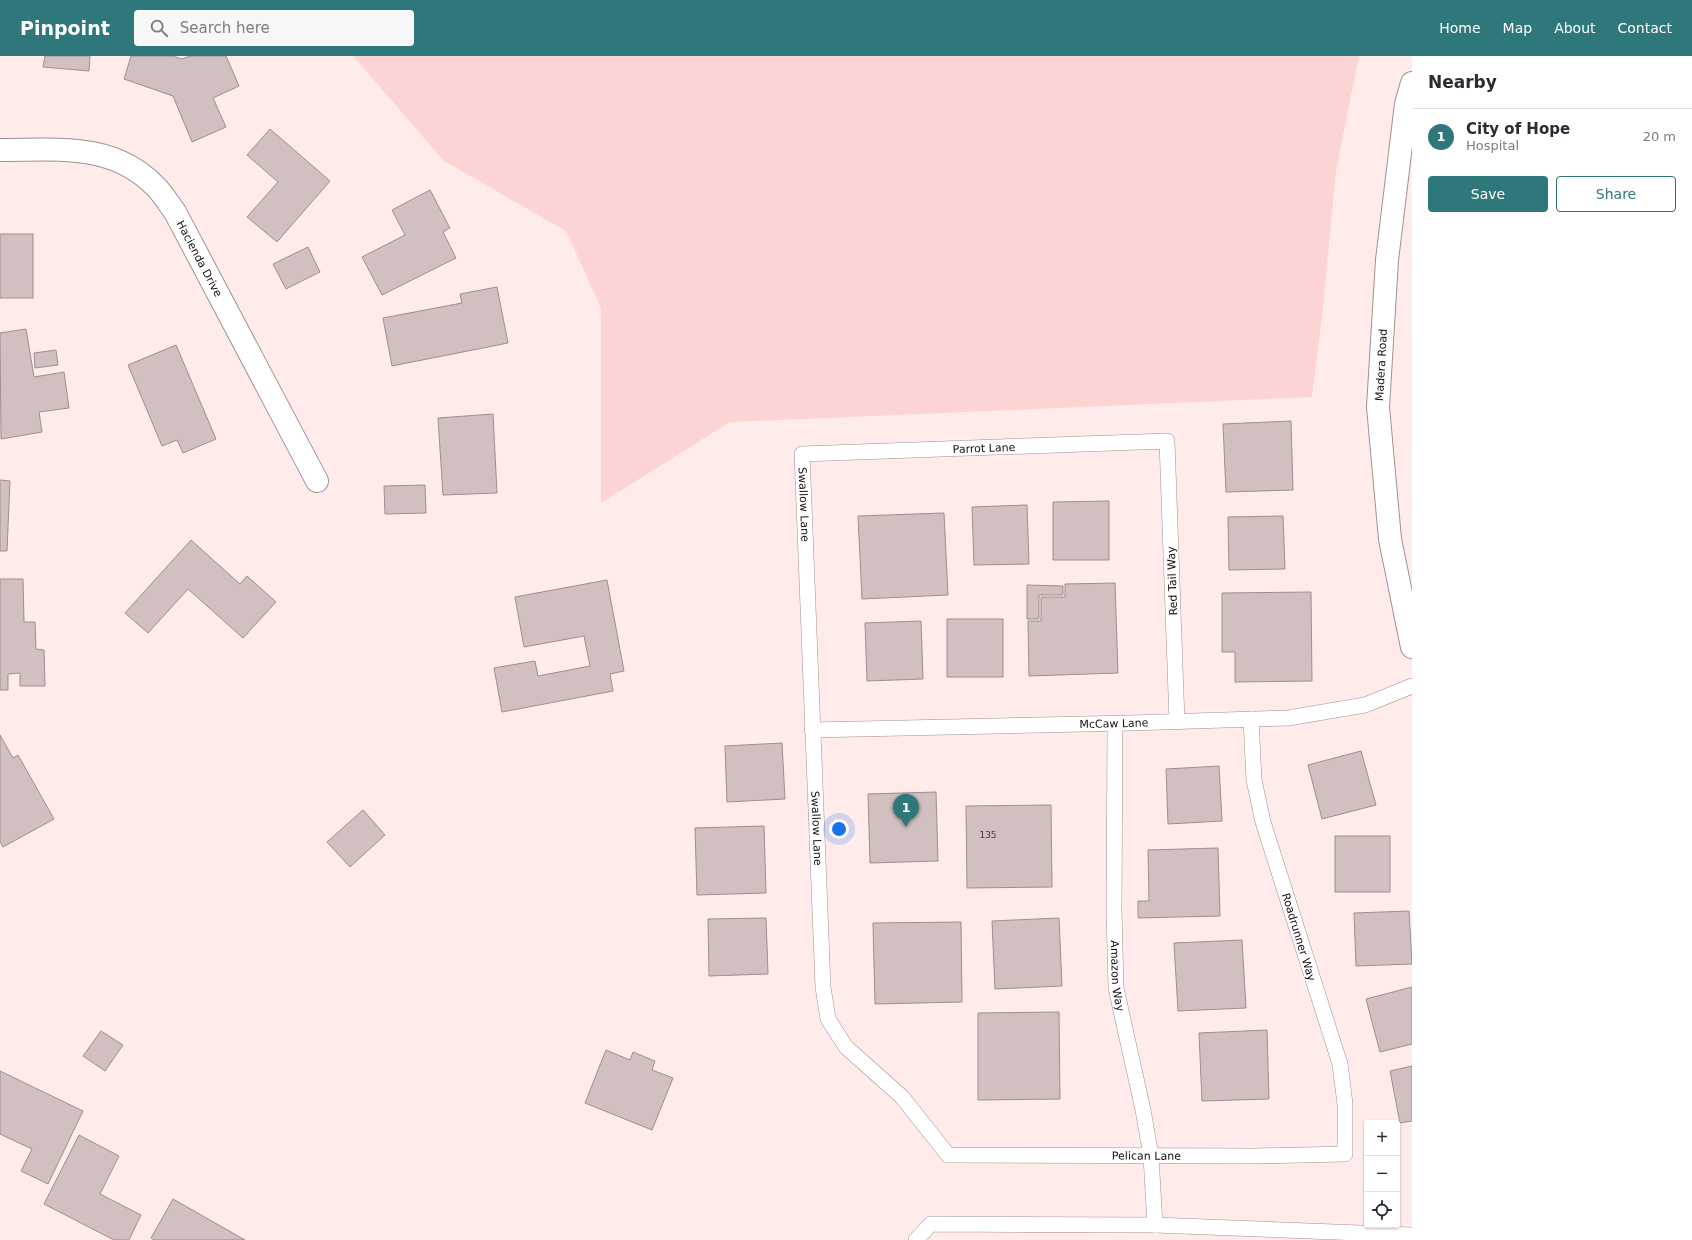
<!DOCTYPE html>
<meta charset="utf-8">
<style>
:root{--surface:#fff;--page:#f7f7f7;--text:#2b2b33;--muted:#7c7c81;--line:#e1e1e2;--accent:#2e777a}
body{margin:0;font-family:"DejaVu Sans",sans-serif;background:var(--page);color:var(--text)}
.controls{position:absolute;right:12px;bottom:12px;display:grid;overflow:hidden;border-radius:4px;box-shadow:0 1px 3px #0004}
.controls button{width:36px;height:36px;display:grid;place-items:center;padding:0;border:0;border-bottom:1px solid var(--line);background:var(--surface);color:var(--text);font:20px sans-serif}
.you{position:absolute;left:839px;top:773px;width:14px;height:14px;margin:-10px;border:3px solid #fff;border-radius:50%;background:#1a73e8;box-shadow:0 0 0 6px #1a73e833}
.badge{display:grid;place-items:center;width:26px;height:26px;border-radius:50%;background:var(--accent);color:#fff;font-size:13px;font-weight:700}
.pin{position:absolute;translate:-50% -33px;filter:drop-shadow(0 1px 2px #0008)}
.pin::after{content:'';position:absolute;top:21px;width:14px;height:12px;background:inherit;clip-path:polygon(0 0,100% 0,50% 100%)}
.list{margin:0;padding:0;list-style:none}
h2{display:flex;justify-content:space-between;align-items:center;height:52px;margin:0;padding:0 16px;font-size:17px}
h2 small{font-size:13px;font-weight:400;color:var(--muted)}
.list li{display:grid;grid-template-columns:26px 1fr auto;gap:12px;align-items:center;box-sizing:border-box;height:56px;padding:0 16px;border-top:1px solid var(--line)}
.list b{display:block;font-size:15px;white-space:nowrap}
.list p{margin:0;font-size:13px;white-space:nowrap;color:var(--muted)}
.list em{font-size:13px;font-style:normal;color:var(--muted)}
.actions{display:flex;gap:8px;padding:12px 16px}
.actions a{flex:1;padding:9px 0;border:1px solid var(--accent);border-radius:4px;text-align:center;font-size:14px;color:var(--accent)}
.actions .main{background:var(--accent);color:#fff}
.icon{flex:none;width:22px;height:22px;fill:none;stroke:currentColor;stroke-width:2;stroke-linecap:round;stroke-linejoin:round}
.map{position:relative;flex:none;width:1412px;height:1184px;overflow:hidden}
header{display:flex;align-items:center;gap:24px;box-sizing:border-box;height:56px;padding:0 20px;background:var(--accent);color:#fff}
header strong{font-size:19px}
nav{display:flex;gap:22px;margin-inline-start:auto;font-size:14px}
.search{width:280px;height:36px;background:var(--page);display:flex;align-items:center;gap:10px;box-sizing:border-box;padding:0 14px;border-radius:4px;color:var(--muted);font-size:15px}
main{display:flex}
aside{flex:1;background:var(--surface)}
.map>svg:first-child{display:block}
.green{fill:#fbd4d3}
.building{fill:#d2c0c0;stroke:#9f8e8d}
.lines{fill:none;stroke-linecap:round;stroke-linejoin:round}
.service-casing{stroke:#a29090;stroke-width:16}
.minor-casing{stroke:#a29090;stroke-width:24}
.secondary-casing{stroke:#a29090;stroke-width:24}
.service{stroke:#fff;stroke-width:15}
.minor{stroke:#fff;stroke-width:22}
.secondary{stroke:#fff;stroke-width:22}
.labels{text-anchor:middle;stroke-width:3;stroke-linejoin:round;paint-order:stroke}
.number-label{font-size:9px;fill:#453b3b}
.street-label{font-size:11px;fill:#160f0f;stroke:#fdfdfd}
</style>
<header>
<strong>Pinpoint</strong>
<div class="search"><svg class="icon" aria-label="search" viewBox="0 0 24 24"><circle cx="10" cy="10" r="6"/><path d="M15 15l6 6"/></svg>Search here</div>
<nav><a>Home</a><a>Map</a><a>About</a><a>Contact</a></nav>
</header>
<main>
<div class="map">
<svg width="1412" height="1184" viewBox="0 0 1412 1184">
<rect width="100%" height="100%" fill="#feebea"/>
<!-- green -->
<path class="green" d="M353,0H1359L1336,114L1323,252L1312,341L730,366L601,447V252L566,175L444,105Z"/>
<!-- building -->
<g class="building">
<path d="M45,0H90L89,15L43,11Z"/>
<path d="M131,0H172L182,3L190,0H226L239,30L213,42L226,71L192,86L173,40L124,23Z"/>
<path d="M270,73L330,125L277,186L247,161L278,126L247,99Z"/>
<path d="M430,134L450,172L443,176L456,202L382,239L362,201L405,179L392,154Z"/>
<rect x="0" y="178" width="33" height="64"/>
<path d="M308,191L320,216L286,233L273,208Z"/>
<path d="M497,231L508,287L392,310L383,262L462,247L460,238Z"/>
<path d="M26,273L34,321L64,316L69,352L39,356L42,376L1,383L0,277Z"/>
<path d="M176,289L216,383L183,397L177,384L162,390L128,309Z"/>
<path d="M56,294L58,309L35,312L34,297Z"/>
<path d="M493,358L497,437L443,439L438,362Z"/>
<path d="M1291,365L1293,434L1226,436L1223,368Z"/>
<path d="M0,424L10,425L7,495H0Z"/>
<path d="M425,429L426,457L385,458L384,430Z"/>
<path d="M1109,445V504H1053V446Z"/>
<path d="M1027,449L1029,508L974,509L972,451Z"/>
<path d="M944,457L948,539L862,543L858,460Z"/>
<path d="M1283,460L1285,513L1229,514L1228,461Z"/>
<path d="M191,484L240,528L247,520L276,546L243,582L188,533L148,577L125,557Z"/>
<path d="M0,523H23L24,566H35L36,593L44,594L45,630H20V617L8,618V634H0Z"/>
<path d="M607,524L624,615L610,618L613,635L502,656L494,612L535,605L538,620L590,610L584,580L524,591L515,541Z"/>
<path d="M1115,527L1118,617L1029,620L1028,565H1041V541H1065V528Z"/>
<path d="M1027,529L1063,530V539H1039V563H1027Z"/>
<path d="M1311,536L1312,625L1235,626V596H1222V537Z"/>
<rect x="947" y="563" width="56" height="58"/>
<path d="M921,565L923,623L867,625L865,567Z"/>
<path d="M0,679L13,702L18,699L54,763L3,791L0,786Z"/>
<path d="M782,687L785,743L727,746L725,690Z"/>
<path d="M1361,695L1376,749L1322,763L1308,709Z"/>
<path d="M1219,710L1222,765L1168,768L1166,713Z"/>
<path d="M936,736L938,805L870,807L868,738Z"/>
<path d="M1051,749L1052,831L967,832L966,750Z"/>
<path d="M363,754L385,779L350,811L327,786Z"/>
<path d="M764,770L766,837L697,839L695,772Z"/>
<rect x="1335" y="780" width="55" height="56"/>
<path d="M1218,792L1220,860L1138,862V845H1149L1148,794Z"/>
<path d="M1409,855L1412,908L1356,910L1354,857Z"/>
<path d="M766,862L768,918L709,920L708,863Z"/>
<path d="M1059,862L1062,930L995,933L992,865Z"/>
<path d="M961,866L962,946L875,948L873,867Z"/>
<path d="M1242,884L1246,952L1178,955L1174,887Z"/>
<path d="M1412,931V988L1380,996L1366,943Z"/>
<path d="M1059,956L1060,1043L978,1044V957Z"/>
<path d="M1267,974L1269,1043L1202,1045L1199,977Z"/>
<path d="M101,975L123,989L105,1015L83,1000Z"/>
<path d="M606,994L630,1004L633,996L655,1005L652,1014L673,1022L652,1074L585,1047Z"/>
<path d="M1412,1010V1065L1400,1067L1390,1015Z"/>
<path d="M0,1015L83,1055L48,1128L21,1115L32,1093L0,1078Z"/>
<path d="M79,1079L119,1100L100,1138L141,1159L129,1184H114L44,1148Z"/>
<path d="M173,1143L245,1184H154L151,1182Z"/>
</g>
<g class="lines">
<!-- service casing -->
<g class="service-casing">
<g id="service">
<path id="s1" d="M1177,666L1167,385L802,398L823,931L828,963L846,991L902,1041L948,1099L1255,1100L1345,1098V1048L1340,1008L1263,766L1254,724L1251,663"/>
<path id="s2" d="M1115,668L1114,855L1116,932L1143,1054L1151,1100L1155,1169"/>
<path id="s3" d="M812,674L1130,667L1288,662L1365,649L1412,630"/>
<path d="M916,1184L931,1168L1155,1169L1412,1179"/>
</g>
</g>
<!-- minor casing -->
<g class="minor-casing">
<g id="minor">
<path id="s4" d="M0,94C57,94 113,86 156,131C163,138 169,148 175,156L317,425"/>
</g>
</g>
<!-- secondary casing -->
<g class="secondary-casing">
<path id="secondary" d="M1412,27L1406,48L1387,204L1378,351L1390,483L1412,591"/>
</g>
<!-- service -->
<use href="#service" class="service"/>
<!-- minor -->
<use href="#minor" class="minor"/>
<!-- secondary -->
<use href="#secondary" class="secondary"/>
</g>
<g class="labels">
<!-- number labels -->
<g class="number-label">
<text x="988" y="782">135</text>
</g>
<!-- street labels -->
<g class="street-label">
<text dy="4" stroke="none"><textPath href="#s4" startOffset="250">Hacienda Drive</textPath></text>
<text transform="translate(1381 309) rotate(-87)" y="4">Madera Road</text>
<text transform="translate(984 392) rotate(-2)" y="4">Parrot Lane</text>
<text dy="4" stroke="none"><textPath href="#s1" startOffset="697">Swallow Lane</textPath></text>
<text transform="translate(1172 525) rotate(-92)" y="4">Red Tail Way</text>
<text dy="4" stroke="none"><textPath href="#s3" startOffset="302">McCaw Lane</textPath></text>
<text dy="4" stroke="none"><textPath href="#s1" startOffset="1021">Swallow Lane</textPath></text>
<text transform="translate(1299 881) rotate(73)" y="4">Roadrunner Way</text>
<text dy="4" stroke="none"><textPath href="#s2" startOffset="252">Amazon Way</textPath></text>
<text dy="4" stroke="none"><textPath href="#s1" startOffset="1593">Pelican Lane</textPath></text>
</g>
</g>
</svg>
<div class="controls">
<button>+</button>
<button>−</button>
<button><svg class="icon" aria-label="locate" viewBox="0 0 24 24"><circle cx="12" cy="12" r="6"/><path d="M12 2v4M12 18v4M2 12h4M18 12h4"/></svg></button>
</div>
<div class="you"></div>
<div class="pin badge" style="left:906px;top:771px">1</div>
</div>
<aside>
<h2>Nearby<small></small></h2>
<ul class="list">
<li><span class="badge">1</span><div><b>City of Hope</b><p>Hospital</p></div><em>20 m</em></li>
</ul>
<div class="actions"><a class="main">Save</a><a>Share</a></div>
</aside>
</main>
